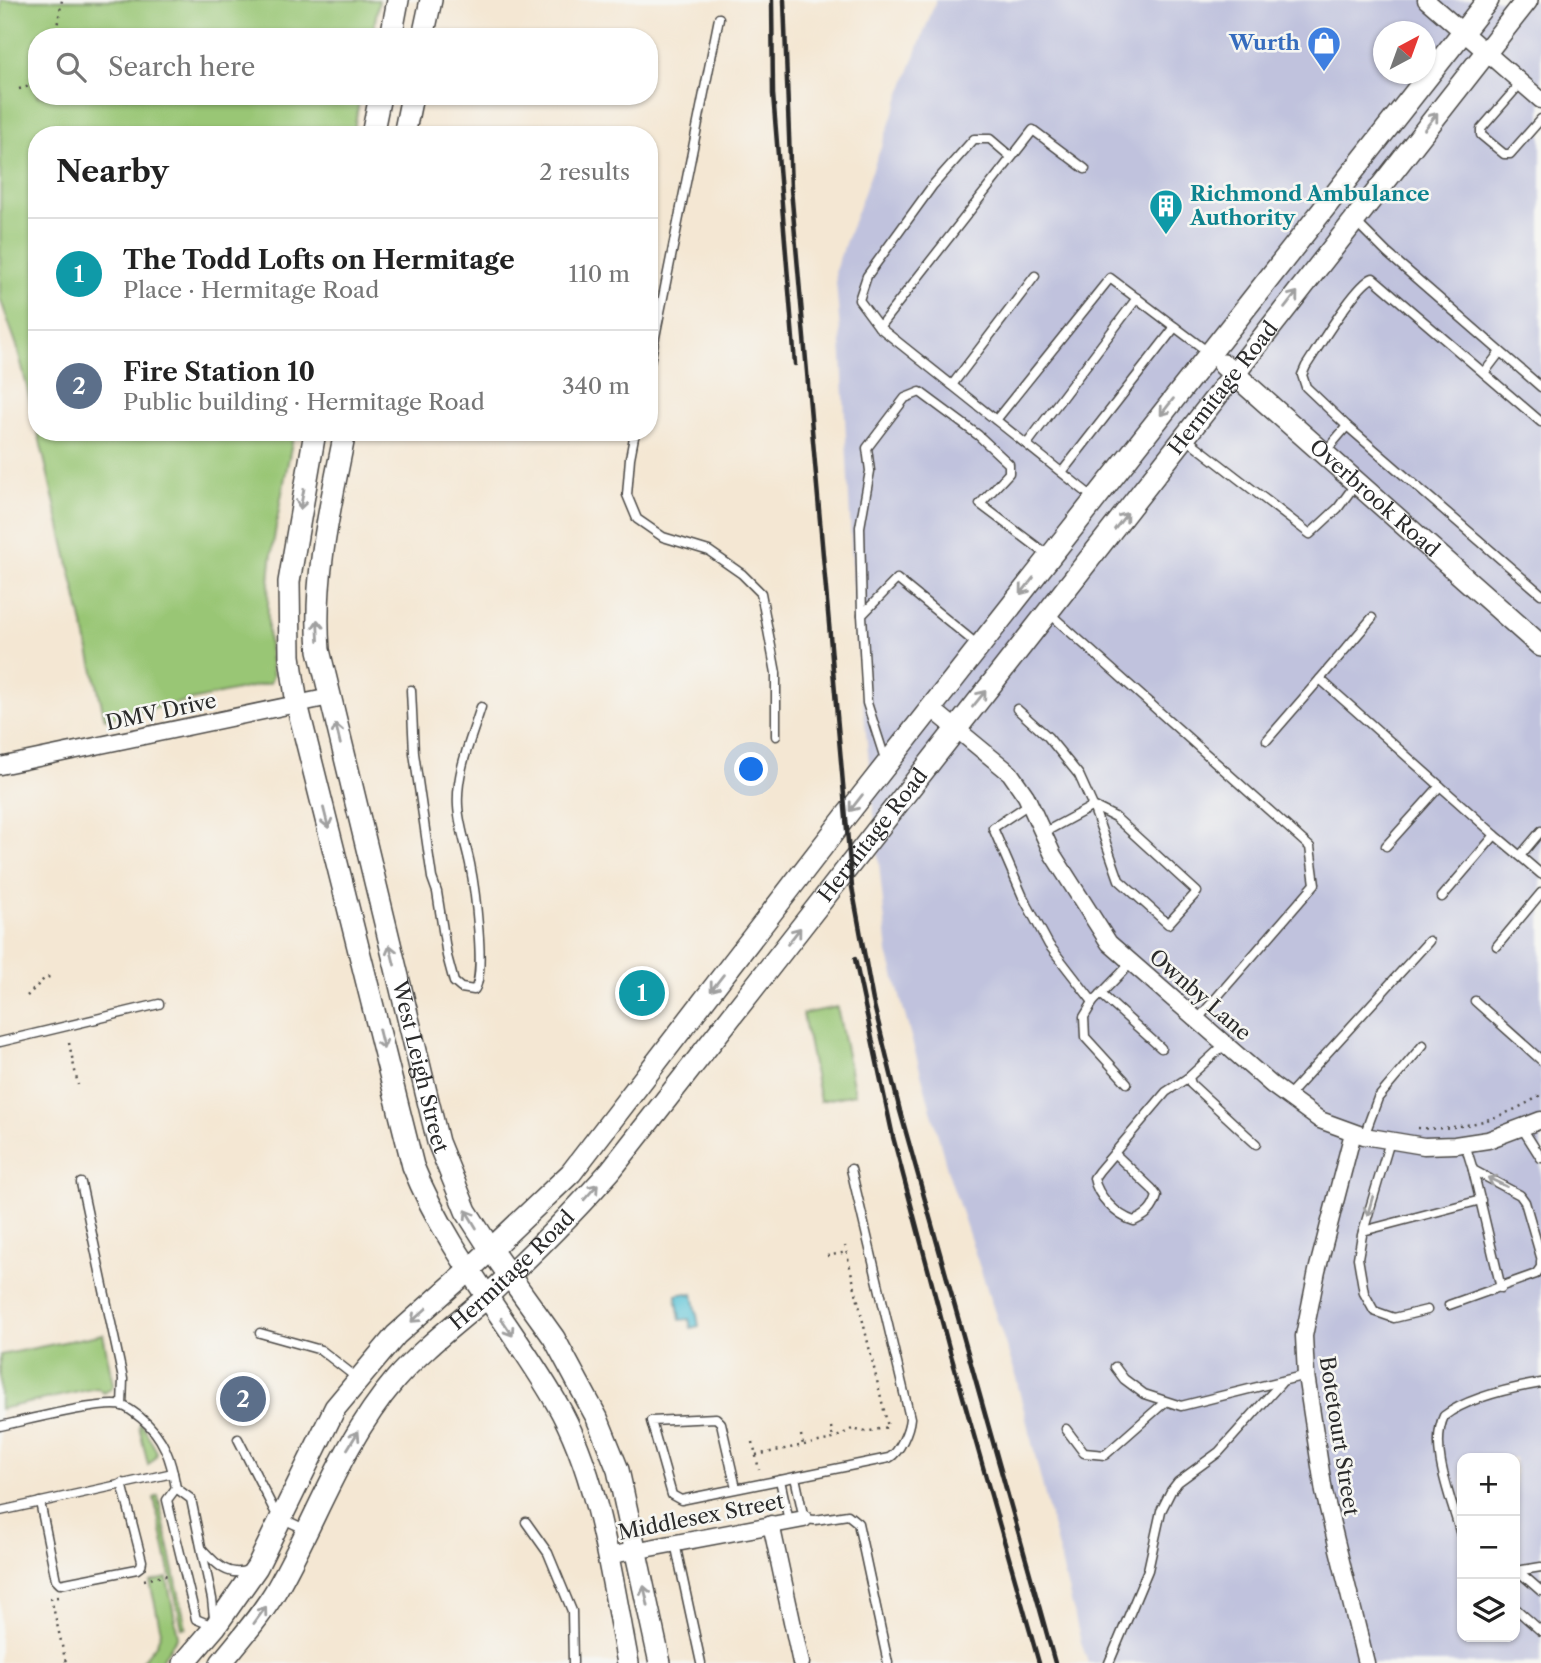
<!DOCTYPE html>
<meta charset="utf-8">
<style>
:root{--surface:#fff;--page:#f6f6f6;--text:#222;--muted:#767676;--line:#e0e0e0;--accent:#111827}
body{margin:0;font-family:"Libre Caslon Text",serif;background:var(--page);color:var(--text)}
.controls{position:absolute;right:21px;bottom:21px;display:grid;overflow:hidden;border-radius:14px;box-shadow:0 2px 5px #0004}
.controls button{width:63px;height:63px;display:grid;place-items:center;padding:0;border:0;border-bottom:2px solid var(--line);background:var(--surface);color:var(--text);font:35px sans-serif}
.compass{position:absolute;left:1373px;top:21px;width:63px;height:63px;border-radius:50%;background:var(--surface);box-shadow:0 2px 5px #0004;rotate:41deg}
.you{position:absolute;left:752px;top:770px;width:24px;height:24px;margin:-18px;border:5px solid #fff;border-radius:50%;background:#1a73e8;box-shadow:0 0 0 10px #1a73e833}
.badge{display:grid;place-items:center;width:46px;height:46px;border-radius:50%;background:var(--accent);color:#fff;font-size:23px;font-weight:700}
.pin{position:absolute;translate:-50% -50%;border:4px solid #fff;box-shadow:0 2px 7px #0006}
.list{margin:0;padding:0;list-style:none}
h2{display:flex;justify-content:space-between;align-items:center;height:91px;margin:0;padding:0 28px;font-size:30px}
h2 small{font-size:23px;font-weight:400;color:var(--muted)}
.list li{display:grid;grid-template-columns:46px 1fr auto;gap:21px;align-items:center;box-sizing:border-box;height:112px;padding:0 28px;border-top:2px solid var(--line)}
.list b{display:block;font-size:26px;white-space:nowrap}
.list p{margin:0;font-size:23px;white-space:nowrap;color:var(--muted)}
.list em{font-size:23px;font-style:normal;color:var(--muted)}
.icon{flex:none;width:38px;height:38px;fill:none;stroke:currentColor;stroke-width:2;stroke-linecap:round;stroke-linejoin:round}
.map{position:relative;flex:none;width:1541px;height:1663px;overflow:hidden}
.search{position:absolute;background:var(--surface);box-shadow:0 2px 5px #0004;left:28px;top:28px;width:630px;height:77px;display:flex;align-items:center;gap:18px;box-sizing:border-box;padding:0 24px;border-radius:28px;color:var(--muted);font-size:26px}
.panel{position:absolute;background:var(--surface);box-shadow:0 2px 5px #0004;left:28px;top:126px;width:630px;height:315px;border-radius:28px}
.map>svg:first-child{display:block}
.industrial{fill:#c0c2dd;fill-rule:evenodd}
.green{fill:#99c674;stroke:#627850;stroke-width:2}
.water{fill:#59c2d6;stroke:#427680;stroke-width:2}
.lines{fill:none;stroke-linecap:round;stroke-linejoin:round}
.service-casing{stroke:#494744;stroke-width:11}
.minor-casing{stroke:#494744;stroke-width:19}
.tertiary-casing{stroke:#494744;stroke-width:24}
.path{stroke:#494744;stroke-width:2.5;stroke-dasharray:2 5;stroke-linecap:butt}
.service{stroke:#fff;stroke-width:8}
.minor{stroke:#fff;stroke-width:16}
.tertiary{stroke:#fff;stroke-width:21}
.rail{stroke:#2b2b2b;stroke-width:4.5}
.oneway{stroke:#a0a0a0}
.labels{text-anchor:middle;stroke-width:5;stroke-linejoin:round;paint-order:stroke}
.shop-label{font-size:21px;font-weight:bold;fill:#366cbe;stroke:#f6f6f2;text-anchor:end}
.culture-label{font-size:21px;font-weight:bold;fill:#0d838f;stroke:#f6f6f2;text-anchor:start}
.street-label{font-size:21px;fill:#2b2b2b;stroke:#f6f6f2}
</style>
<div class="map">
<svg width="1541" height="1663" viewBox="0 0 1541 1663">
<rect width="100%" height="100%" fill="#f6f6f2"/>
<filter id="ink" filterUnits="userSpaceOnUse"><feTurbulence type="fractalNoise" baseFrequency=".0143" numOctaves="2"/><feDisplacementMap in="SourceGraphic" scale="14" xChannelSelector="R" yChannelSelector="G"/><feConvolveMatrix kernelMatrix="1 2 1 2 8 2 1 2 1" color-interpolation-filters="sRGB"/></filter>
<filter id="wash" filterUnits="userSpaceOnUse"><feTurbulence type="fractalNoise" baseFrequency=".00686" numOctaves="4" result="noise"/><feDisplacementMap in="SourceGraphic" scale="28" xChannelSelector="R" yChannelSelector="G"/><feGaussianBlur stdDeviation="1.57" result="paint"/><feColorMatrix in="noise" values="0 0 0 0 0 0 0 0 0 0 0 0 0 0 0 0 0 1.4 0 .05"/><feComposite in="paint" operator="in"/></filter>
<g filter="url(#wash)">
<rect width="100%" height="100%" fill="#f4e7d3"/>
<!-- industrial -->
<path class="industrial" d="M936,0H1541V1663H1088L1081,1642L1014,1370L948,1172L888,953L855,622L842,356L835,270ZM1384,32H1426V74H1384ZM1462,1458H1515V1637H1462Z"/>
<!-- green -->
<g class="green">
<path d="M1,0H379L372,37H37V96H360L353,135H37V429L17,346L0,298Z"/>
<path d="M38,432H294C278,515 258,592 273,676L270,683L105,719Z"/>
<path d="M837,1007L855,1094L820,1101L803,1014Z"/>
<path d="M103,1334L113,1384L112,1388L104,1393L97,1388L0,1409V1355Z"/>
<path d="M141,1423L157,1452L155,1458L148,1465L139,1426Z"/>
<path d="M158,1496L186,1627L182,1628L154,1498Z"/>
<path d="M167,1578L178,1636L159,1663H141L157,1643L161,1631L150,1582Z"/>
</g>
<!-- water -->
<path class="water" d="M687,1293L688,1295L693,1294L699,1326L691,1328L689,1319L680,1320L676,1295Z"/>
</g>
<g filter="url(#ink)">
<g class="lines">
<!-- service casing -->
<g class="service-casing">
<g id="service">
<path d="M1521,83L1481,129V135L1504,154H1510L1541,119"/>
<path d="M1085,169L1033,130L879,327L1095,499"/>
<path d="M1356,222L1387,253L1541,387"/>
<path d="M879,327L859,300L867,276L933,185L974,139H990L1011,157"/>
<path d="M649,367L719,18"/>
<path d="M1484,373L1500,352"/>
<path d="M952,385L1035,276"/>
<path d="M996,420L1110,278L1208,352"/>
<path d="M1347,426L1306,387L1302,375L1306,366C1318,348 1356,284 1373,278L1541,422"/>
<path d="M635,432L630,458L627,495L637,519L663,537L709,551L742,574L761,593L776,673V736"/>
<path d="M1187,439L1310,534L1338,508L1357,482"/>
<path d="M1027,444L1137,298"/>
<path d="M1324,453L1347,426L1541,594"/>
<path d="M1062,472L1175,327"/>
<path d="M1048,612L1310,847L1315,884L1197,1020"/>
<path d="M862,615L860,527L870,471L867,448L905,398L920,392L978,435L1009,464V473L980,504L1049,556"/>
<path d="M1320,679L1372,618"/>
<path d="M411,690L414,753L432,878L437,892L447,956L454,982L461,988L474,990C487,977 474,884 470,864C466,845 459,825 458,806C456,772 471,739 481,707"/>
<path d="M1017,709L1048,737L1079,775L1093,806L1119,880L1168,924L1197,892L1115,817L1093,806L1043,833"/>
<path d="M1267,740L1320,679L1495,835"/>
<path d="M886,762L867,703L862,615L897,579L979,646"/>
<path d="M1029,804L993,828L1023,897L1049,945L1093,1002L1132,962"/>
<path d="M1541,831L1520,856L1541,874"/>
<path d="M1386,846L1440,786"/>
<path d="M1442,897L1495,835L1520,856"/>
<path d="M1497,946L1541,893"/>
<path d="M1101,994L1161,1048"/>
<path d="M1475,1001L1541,1060"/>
<path d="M1093,1002L1084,1017L1085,1037L1127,1083"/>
<path d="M0,1042L159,1004"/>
<path d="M1225,1044L1189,1077L1191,1084L1256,1144"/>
<path d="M1287,1097L1429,941"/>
<path d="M1522,1128L1541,1158"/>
<path d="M1364,1136L1378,1098L1423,1045"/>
<path d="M1390,1141L1362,1235L1358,1258L1364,1293L1374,1311L1394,1318L1427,1310"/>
<path d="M1465,1144L1473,1170L1520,1195L1525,1202L1541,1257"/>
<path d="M1114,1153L1152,1189L1157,1196C1153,1210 1147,1215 1134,1221C1117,1216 1097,1196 1094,1178L1099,1171L1166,1092L1189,1077"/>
<path d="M1473,1170L1501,1288"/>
<path d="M81,1183L123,1379L122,1406"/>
<path d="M1363,1231L1481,1200"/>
<path d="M1449,1305L1536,1274L1541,1267V1261"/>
<path d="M260,1333L321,1350L357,1378"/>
<path d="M1115,1367L1124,1379L1144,1394L1181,1406L1306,1375"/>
<path d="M0,1426C23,1421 104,1400 123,1406C129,1408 136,1414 141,1418C164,1437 171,1459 176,1488"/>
<path d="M1066,1429L1084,1453L1105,1455L1165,1402"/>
<path d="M238,1439L274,1510L281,1518L307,1530"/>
<path d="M795,1477L804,1519L815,1520L848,1515L858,1523L888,1663"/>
<path d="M780,1480L789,1521"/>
<path d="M176,1488L191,1499L212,1599L215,1627L196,1619L167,1500Z"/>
<path d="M736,1488L721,1423L716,1418L651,1421L672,1495L681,1500L889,1458C900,1452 909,1430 910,1418L851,1169"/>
<path d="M40,1502L56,1580L60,1584L137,1569L141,1566L142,1561L122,1483"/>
<path d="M0,1511L173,1473"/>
<path d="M526,1522L548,1553L572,1611L573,1663"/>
<path d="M1462,1539C1454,1505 1428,1449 1444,1416C1467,1398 1512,1388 1541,1383"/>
<path d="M675,1543L701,1663"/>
<path d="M203,1550C215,1563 228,1578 248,1570"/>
<path d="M1516,1571L1541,1567"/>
<path d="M1518,1571L1541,1591"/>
<path d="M1515,1608L1541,1631"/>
<path d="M1109,1663L1148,1570L1161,1511L1171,1491L1178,1482L1219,1452L1281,1383"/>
</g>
</g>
<!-- minor casing -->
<g class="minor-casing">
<g id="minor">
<path d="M1426,0L1541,100"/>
<path d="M931,708L1010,773L1026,796L1053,855L1109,943L1272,1085L1320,1120L1364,1136L1424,1146L1455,1145L1488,1140L1541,1120"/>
<path d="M0,766L330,697"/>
<path d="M1353,1133L1317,1271L1304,1336L1306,1375L1324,1492L1366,1663"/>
<path d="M771,1524L801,1663"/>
<path d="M607,1556L804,1519"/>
</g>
</g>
<!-- tertiary casing -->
<g class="tertiary-casing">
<g id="tertiary">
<path d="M391,37L398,0"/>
<path d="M423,37L431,0"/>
<path d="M372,135L380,96"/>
<path d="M404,135L412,96"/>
<path id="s1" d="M1224,365L1541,646"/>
<path d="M315,432L289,582L290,656L297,704L413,1166C447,1252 510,1322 556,1402C599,1475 612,1581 628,1663"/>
<path id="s2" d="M345,432C331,504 313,576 319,650L438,1142L466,1211L491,1250L554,1338L597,1418L618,1470L660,1663"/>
<path d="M184,1663L215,1627L257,1567L335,1408L396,1335L469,1270L571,1173L846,816L1488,0"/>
<path id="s3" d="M221,1663C241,1638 262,1615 278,1587C317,1518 342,1442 395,1380C417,1354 454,1325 481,1302C526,1260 570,1217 611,1170L1527,0"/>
</g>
</g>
<!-- path -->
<g class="path">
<path d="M55,37L62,0"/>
<path d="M19,89L37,84"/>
<path d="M122,96L128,98"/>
<path d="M27,996L45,978L54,976"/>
<path d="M69,1043L78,1085"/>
<path d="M1418,1128C1462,1131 1504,1118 1541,1095"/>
<path d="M827,1256L847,1252"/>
<path d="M831,1427L833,1439"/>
<path d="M801,1435L803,1445"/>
<path d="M753,1442L759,1470"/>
<path d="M756,1455L833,1439L852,1429L866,1432L888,1427L845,1246"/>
<path d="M144,1580L168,1575"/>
<path d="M58,1597L51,1598L66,1663"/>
</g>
<!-- service -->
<use href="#service" class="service"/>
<!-- minor -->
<use href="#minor" class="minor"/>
<!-- tertiary -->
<use href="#tertiary" class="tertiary"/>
<!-- rail -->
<g class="rail">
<path d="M772,0L773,94L795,364"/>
<path d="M784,0L791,189L852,887L873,1001L900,1111L1055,1663"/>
<path d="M855,959L893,1137L949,1348L1039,1663"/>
</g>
</g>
<!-- one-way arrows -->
<defs><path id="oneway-shaft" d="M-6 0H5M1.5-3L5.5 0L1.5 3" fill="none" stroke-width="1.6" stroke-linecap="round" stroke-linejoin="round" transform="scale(1.75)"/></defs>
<g class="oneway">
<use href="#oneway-shaft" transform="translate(1431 121) rotate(-52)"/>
<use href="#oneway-shaft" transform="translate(1291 300) rotate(-52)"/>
<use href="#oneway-shaft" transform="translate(1167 407) rotate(128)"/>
<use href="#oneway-shaft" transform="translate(302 499) rotate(101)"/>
<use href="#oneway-shaft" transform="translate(1121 521) rotate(-52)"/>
<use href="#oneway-shaft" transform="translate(1027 586) rotate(128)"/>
<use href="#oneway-shaft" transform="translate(318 630) rotate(-93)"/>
<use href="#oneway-shaft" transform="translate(979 699) rotate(-51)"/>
<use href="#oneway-shaft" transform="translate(338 734) rotate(-103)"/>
<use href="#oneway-shaft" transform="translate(856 803) rotate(128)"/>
<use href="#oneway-shaft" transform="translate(326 818) rotate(76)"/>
<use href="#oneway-shaft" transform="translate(794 936) rotate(-52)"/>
<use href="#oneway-shaft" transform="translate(392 955) rotate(-104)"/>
<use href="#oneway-shaft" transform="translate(717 983) rotate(128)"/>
<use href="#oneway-shaft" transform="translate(381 1039) rotate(76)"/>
<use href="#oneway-shaft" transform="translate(1497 1182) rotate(-154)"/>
<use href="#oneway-shaft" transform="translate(591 1192) rotate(-49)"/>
<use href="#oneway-shaft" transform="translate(1370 1206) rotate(106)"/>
<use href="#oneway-shaft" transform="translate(471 1219) rotate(-121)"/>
<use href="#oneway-shaft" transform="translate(419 1315) rotate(138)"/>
<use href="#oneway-shaft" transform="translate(507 1327) rotate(57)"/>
<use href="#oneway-shaft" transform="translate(353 1440) rotate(-58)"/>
<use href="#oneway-shaft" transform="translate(646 1596) rotate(-102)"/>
<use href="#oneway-shaft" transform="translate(260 1615) rotate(-54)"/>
</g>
</g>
<!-- icons -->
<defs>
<g id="shop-pin" transform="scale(1.75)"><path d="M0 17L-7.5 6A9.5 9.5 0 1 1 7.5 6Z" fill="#3f7fe0" stroke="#f6f6f2"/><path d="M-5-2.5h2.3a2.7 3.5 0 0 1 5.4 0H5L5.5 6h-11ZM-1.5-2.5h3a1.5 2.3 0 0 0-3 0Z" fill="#fff"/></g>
<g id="building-pin" transform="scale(1.75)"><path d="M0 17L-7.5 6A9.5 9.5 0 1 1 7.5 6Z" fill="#0f9aa8" stroke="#f6f6f2"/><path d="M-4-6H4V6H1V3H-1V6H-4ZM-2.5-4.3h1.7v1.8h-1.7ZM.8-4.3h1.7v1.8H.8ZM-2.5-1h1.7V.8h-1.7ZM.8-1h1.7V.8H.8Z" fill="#fff"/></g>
</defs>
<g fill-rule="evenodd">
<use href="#shop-pin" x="1324" y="43"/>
<use href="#building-pin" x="1166" y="206"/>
</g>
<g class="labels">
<!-- shop labels -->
<g class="shop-label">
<text x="1300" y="50">Wurth</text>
</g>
<!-- culture labels -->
<g class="culture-label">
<text x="1190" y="201">Richmond Ambulance<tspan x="1190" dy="24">Authority</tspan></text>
</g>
<!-- street labels -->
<g class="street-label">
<text dy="7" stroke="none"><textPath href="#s3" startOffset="1628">Hermitage Road</textPath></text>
<text dy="7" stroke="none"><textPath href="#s1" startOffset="201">Overbrook Road</textPath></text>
<text transform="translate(161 712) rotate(-12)" y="7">DMV Drive</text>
<text dy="7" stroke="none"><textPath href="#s3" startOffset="1060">Hermitage Road</textPath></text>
<text transform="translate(1200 995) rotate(41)" y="7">Ownby Lane</text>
<text dy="7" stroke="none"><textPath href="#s2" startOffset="649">West Leigh Street</textPath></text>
<text dy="7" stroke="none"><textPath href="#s3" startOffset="494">Hermitage Road</textPath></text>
<text transform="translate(1339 1436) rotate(81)" y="7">Botetourt Street</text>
<text transform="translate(701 1517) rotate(-11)" y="7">Middlesex Street</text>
</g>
</g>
</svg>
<div class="controls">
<button>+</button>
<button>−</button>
<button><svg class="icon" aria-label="layers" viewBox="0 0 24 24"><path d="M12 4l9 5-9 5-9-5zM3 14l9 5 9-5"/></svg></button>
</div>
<svg class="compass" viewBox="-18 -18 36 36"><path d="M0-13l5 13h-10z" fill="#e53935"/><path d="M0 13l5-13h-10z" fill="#767676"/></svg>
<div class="you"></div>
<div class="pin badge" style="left:642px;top:993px;background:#0f9aa8">1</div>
<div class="pin badge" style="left:243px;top:1399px;background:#5c6f8a">2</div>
<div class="search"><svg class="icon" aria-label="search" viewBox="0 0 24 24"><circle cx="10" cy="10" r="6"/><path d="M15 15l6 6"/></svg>Search here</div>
<section class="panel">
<h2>Nearby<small>2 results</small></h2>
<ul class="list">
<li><span class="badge" style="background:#0f9aa8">1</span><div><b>The Todd Lofts on Hermitage</b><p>Place · Hermitage Road</p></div><em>110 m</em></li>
<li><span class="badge" style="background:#5c6f8a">2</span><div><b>Fire Station 10</b><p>Public building · Hermitage Road</p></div><em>340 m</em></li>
</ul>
</section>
</div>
